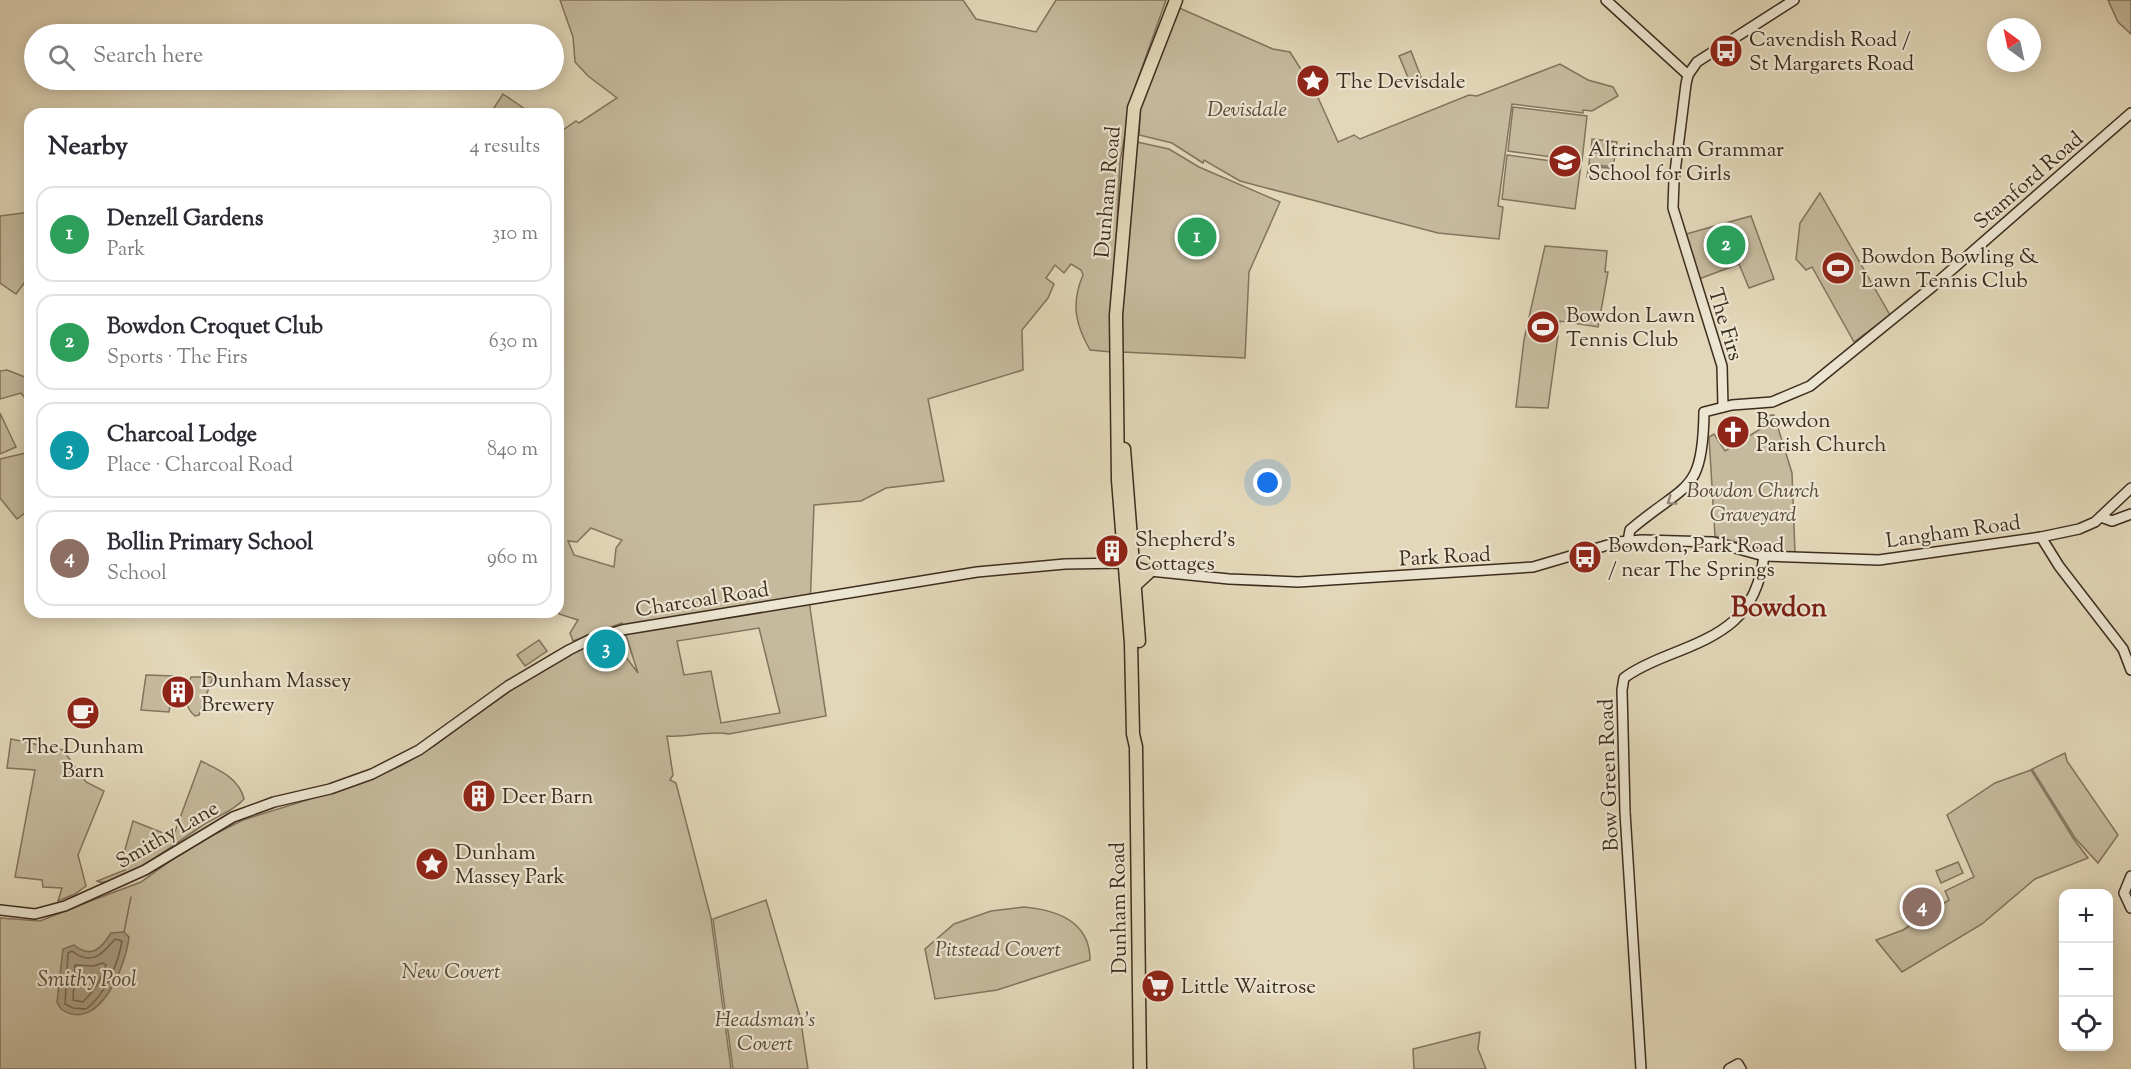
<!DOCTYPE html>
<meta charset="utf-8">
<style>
:root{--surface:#fff;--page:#f7f7f7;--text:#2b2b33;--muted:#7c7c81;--line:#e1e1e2;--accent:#8f2418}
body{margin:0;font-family:"Sorts Mill Goudy",serif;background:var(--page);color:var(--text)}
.controls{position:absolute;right:18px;bottom:18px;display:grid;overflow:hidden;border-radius:12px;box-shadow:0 3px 15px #0003}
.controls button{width:54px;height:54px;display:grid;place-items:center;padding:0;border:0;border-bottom:2px solid var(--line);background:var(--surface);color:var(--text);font:30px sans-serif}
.compass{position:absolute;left:1987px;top:18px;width:54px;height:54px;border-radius:50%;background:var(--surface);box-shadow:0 3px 15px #0003;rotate:327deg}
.you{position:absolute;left:1268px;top:483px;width:21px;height:21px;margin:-15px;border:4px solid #fff;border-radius:50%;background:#1a73e8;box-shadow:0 0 0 9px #1a73e833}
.badge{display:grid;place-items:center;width:39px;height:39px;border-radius:50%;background:var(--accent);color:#fff;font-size:20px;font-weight:700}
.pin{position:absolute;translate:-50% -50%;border:3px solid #fff;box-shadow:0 2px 6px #0006}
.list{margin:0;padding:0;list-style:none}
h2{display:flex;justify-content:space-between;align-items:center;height:78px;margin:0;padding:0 24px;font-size:26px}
h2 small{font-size:20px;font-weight:400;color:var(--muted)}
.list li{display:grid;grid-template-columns:39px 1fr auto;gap:18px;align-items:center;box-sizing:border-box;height:96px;margin:0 12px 12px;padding:0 12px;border:2px solid var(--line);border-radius:18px}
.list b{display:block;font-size:22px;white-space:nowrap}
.list p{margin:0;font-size:20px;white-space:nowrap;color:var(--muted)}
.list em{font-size:20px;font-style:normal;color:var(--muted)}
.icon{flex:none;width:33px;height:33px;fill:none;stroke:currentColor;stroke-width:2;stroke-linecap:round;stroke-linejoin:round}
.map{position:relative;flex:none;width:2131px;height:1069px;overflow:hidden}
.search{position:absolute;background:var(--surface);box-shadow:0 3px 15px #0003;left:24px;top:24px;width:540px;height:66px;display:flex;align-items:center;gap:15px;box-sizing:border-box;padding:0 21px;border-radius:33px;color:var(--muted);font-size:22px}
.panel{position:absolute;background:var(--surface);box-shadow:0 3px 15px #0003;left:24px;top:108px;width:540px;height:510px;border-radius:18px}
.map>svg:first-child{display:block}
.green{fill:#c6ba9e;stroke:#82745e;stroke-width:1.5;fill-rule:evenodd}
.water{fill:#aa9d84;stroke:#7e705b;stroke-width:1.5}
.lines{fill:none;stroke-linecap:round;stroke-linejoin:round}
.shore{stroke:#746551;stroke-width:1.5}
.stream{stroke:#7e705b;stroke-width:1.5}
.secondary-casing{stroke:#3d2d1e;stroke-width:12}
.highway-casing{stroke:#3d2d1e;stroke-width:15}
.secondary{stroke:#ece5d1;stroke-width:9}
.highway{stroke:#e2d7b8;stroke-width:12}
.oneway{stroke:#948978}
.labels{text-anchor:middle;stroke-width:4.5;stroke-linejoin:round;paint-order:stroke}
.poi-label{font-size:21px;fill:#3d2d1e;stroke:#ece5d1;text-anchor:start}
.park-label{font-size:21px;font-style:italic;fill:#584938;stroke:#ece5d1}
.street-label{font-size:21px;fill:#3d2d1e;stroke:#ece5d1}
.water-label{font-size:22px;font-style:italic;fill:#584938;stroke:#ece5d1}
.district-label{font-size:27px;font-weight:bold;fill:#7a1f14;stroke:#ece5d1}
</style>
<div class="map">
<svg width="2131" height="1069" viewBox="0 0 2131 1069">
<rect width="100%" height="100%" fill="#e2d7b8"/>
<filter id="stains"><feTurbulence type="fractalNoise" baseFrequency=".00333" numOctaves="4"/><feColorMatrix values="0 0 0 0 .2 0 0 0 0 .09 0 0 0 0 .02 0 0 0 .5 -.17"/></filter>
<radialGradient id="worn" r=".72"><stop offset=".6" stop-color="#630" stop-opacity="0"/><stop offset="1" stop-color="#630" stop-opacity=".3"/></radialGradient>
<!-- green -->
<g class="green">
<path d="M560,0H963L976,19L1036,32L1056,0H1166L1133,93L1126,129L1120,162L1111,352L1090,350C1075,324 1071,303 1083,275L1081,270L1071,264L1064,273L1055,265L1046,278L1054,284L1048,298L1022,330L1023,370L928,399L944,481L886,488L861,501L814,505L810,608L826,716L729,734C708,730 688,738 667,736L673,775L670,780L676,783L711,918L731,1069H0V918L40,921L88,902L141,882L191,846L243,820L362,783L402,765L434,746L511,689L568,655L610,636L638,673L622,623L573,641L570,633L578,620L559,614L558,606V128L563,130L576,121L579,123L617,98L588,76L575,62L573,37ZM591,528L622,540L616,548L614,567L574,555L568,541L577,542ZM759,628L780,713L721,723L711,671L684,675L677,641Z"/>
<path d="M2108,0H2131V34L2118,22Z"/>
<path d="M1177,7L1273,49L1290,52L1316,93L1338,142L1354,135L1360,139L1469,95L1477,96L1560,64L1588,80L1613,87L1618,96L1592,111L1583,110V113L1512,104L1498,206L1503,207L1499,239L1438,233L1240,181L1204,160L1203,163L1172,143L1139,135L1141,96Z"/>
<path d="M1411,51L1421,77L1410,82L1399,56Z"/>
<path d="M503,94L532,114H490Z"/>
<path d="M1513,107L1587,116L1582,161L1508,151Z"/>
<path d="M1592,139L1617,142L1615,154L1591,151Z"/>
<path d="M1137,142L1169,149L1199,167L1280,202L1249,272L1245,358L1122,352V315Z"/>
<path d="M1590,152L1615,155L1613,167L1589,164Z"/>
<path d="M1507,155L1581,165L1575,209L1502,199Z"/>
<path d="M1589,165L1613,169L1612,181L1587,177Z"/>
<path d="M1820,193L1890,315L1854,342L1812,267L1806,270L1796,259L1800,223Z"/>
<path d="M30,212V275L16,294L0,283V216Z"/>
<path d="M1751,216L1774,279L1749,288L1739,264L1699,279L1686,234Z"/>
<path d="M1545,246L1607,251L1605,272H1608L1599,322L1598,327L1560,321L1548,408L1516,407L1524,340Z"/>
<path d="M7,370L30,379V404L21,393L0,399V371Z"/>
<path d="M0,413L16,447L0,454Z"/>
<path d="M1774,415L1792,473L1795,553L1753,547L1715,536L1709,437L1714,434L1725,451L1762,428L1759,416Z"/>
<path d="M30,452V509L17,519L0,498V459Z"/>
<path d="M539,640L547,651L525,666L517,655Z"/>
<path d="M146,675L175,676L169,712L141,710Z"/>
<path d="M191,677H213L199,715L195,716C182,705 186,691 191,677Z"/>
<path d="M11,739L63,750L86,782L104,791L78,855L86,886L75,894L58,901L62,888L43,887L42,880L15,877L35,770L7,768Z"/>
<path d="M2065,753L2067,761L2118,835L2098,863L2075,838L2032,769Z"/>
<path d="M201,761C219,770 239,778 244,799C234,811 215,817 202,826C184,837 115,891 97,881L125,870L124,853L133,821L173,837Z"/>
<path d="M2031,770L2073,838L2088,858L2035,879L1982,924L1902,972L1876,940L1903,930L1949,900L1945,891L1974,877L1947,815L1995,783Z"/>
<path d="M1958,862L1963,873L1941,883L1936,871Z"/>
<path d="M766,900L800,1016L808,1069H733L713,919Z"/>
<path d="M1024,907C1057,910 1090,921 1090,960L997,990L935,999L925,949L954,924L991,911Z"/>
<path d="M1480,1032L1478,1049L1486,1069H1414L1413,1049Z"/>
</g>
<!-- water -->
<path class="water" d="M124,932L129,937C126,965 99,1035 61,1009L57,1002L63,949L74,945C91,959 101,949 111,933Z"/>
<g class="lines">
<!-- shore -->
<g class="shore">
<path d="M115,939L122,941C118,964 106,994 86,1009L73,1008L65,1004L68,953L72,951C91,966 102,955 115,939Z"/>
<path d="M103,963L106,965C102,979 93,992 83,1002L73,1000L75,965L93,966Z"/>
</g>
<!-- stream -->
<path class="stream" d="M124,932L131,897"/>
<!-- secondary casing -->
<g class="secondary-casing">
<g id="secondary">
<path d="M1606,0L1688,75"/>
<path d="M1723,407L1722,366L1673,208L1674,180L1686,84L1688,75L1697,62L1794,0"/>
<path d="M2101,517L2112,521L2131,514"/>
<path d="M2041,537L2059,566L2123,649L2131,670"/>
<path d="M1628,541L1630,530C1686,482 1703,495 1704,412L1732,405L1772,402L1810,386L1932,287L2131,113"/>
<path d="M2131,876L2124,893L2131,908"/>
<path d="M0,910L35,914L65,906L145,870L233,817L274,802L330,789L372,774L419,750L508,686L569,650L589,640L622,630L977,572L1065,564L1124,563L1150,571L1229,579L1298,582L1533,567L1618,542L1642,540L1713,542L1764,556L1879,560L2041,537L2079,529L2095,522L2131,488"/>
<path d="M1641,1069L1625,812L1622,690L1624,678C1637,668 1654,661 1669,655C1723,634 1756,618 1764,556"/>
<path d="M1729,1069L1738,1064L1741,1069"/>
</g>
</g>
<!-- highway casing -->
<g class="highway-casing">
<g id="highway">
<path d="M1124,449L1139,641"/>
<path d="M1136,584L1150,571"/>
<path d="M1140,1069L1136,747L1133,734L1131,643L1118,480L1116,315L1134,108L1176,0"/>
</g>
</g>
<!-- secondary -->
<use href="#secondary" class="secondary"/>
<!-- highway -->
<use href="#highway" class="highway"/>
</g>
<!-- one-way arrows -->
<defs><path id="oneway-chevron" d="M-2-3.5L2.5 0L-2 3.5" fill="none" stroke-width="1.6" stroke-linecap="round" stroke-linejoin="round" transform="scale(1.5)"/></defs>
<use class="oneway" href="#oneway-chevron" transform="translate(1671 501) rotate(145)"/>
<!-- icons -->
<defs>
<g id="bus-disc" transform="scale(1.725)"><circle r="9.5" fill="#8f2418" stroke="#ece5d1"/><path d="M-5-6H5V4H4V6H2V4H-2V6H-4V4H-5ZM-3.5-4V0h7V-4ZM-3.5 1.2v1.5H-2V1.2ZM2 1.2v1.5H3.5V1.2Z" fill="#fff"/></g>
<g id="sight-disc" transform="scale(1.725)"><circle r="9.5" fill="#8f2418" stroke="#ece5d1"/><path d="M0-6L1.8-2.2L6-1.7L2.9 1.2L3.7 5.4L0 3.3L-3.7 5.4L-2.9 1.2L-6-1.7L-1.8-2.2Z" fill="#fff"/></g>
<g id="school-disc" transform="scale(1.725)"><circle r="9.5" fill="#8f2418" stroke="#ece5d1"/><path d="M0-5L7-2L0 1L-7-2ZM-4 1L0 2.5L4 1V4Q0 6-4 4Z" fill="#fff"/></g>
<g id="stadium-disc" transform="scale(1.725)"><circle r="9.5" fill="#8f2418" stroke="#ece5d1"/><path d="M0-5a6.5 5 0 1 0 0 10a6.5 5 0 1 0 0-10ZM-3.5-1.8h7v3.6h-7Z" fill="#fff"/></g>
<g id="church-disc" transform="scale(1.725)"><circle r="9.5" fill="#8f2418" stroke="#ece5d1"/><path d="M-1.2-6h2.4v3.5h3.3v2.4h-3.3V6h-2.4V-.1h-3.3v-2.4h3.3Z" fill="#fff"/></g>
<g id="building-disc" transform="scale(1.725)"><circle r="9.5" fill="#8f2418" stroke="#ece5d1"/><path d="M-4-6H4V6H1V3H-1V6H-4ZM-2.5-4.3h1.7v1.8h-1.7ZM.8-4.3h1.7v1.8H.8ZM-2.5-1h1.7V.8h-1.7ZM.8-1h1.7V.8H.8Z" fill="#fff"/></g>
<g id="cafe-disc" transform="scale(1.725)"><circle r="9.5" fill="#8f2418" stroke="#ece5d1"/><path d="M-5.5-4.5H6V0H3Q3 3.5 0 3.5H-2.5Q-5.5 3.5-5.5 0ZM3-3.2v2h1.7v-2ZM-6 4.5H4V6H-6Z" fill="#fff"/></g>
<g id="supermarket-disc" transform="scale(1.725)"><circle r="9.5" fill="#8f2418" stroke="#ece5d1"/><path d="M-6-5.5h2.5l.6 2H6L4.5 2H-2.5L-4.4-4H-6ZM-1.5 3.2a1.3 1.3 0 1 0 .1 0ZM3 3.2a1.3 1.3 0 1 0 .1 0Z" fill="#fff"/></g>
</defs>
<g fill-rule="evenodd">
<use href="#bus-disc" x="1726" y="51"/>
<use href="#sight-disc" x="1313" y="81"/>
<use href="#school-disc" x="1565" y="161"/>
<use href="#stadium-disc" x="1838" y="268"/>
<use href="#stadium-disc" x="1543" y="327"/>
<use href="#church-disc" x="1733" y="432"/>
<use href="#building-disc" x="1112" y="551"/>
<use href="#bus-disc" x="1585" y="557"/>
<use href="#building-disc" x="178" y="692"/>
<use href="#cafe-disc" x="83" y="713"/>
<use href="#building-disc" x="479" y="796"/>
<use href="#sight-disc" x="432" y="864"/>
<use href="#supermarket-disc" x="1158" y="986"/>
</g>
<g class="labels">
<!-- poi labels -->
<g class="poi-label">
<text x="1749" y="46">Cavendish Road /<tspan x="1749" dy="24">St Margarets Road</tspan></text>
<text x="1336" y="88">The Devisdale</text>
<text x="1588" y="156">Altrincham Grammar<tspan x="1588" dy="24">School for Girls</tspan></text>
<text x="1861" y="263">Bowdon Bowling &amp;<tspan x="1861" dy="24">Lawn Tennis Club</tspan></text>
<text x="1566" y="322">Bowdon Lawn<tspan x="1566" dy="24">Tennis Club</tspan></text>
<text x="1756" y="427">Bowdon<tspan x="1756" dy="24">Parish Church</tspan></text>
<text x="1135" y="546">Shepherd's<tspan x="1135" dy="24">Cottages</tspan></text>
<text x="1608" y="552">Bowdon, Park Road<tspan x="1608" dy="24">/ near The Springs</tspan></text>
<text x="201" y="687">Dunham Massey<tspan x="201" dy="24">Brewery</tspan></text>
<text x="83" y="753" text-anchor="middle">The Dunham<tspan x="83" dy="24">Barn</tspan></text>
<text x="502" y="803">Deer Barn</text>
<text x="455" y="859">Dunham<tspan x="455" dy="24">Massey Park</tspan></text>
<text x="1181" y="993">Little Waitrose</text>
</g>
<!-- park labels -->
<g class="park-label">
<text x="1247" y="116">Devisdale</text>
<text x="1753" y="497">Bowdon Church<tspan x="1753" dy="24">Graveyard</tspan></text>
<text x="998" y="956">Pitstead Covert</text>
<text x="451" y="978">New Covert</text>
<text x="765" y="1026">Headsman's<tspan x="765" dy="24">Covert</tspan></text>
</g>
<!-- street labels -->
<g class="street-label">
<text transform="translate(2028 180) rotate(-41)" y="7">Stamford Road</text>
<text transform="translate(1107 192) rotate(-85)" y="7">Dunham Road</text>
<text transform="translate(1726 324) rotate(73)" y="7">The Firs</text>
<text transform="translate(1953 531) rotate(-8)" y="7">Langham Road</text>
<text transform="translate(1445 556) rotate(-3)" y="7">Park Road</text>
<text transform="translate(702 599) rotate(-9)" y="7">Charcoal Road</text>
<text transform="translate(1608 775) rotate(-92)" y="7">Bow Green Road</text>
<text transform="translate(167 834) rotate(-30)" y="7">Smithy Lane</text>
<text transform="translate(1118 908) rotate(-91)" y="7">Dunham Road</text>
</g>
<!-- water labels -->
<g class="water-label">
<text x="87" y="986">Smithy Pool</text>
</g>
<!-- district labels -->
<g class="district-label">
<text x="1779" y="616">Bowdon</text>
</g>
</g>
<rect width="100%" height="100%" filter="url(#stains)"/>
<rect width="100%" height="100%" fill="url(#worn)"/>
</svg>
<div class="controls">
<button>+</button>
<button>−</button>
<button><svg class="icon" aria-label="locate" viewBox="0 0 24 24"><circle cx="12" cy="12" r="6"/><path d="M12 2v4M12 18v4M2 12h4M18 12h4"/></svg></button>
</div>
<svg class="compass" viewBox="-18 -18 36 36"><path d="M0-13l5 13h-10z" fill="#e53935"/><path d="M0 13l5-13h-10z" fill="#7c7c81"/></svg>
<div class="you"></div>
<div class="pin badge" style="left:1197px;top:237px;background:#2e9e5b">1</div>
<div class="pin badge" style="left:1726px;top:245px;background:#2e9e5b">2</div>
<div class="pin badge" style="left:606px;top:649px;background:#0f9aa8">3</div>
<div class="pin badge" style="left:1922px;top:907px;background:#8d6e63">4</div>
<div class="search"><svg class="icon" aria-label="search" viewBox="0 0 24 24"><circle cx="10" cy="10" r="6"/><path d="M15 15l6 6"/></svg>Search here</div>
<section class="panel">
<h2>Nearby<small>4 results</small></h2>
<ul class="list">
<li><span class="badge" style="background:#2e9e5b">1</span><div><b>Denzell Gardens</b><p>Park</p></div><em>310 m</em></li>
<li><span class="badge" style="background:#2e9e5b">2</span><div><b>Bowdon Croquet Club</b><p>Sports · The Firs</p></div><em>630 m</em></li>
<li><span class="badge" style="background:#0f9aa8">3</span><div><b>Charcoal Lodge</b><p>Place · Charcoal Road</p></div><em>840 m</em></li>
<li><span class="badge" style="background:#8d6e63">4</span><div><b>Bollin Primary School</b><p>School</p></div><em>960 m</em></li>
</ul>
</section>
</div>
